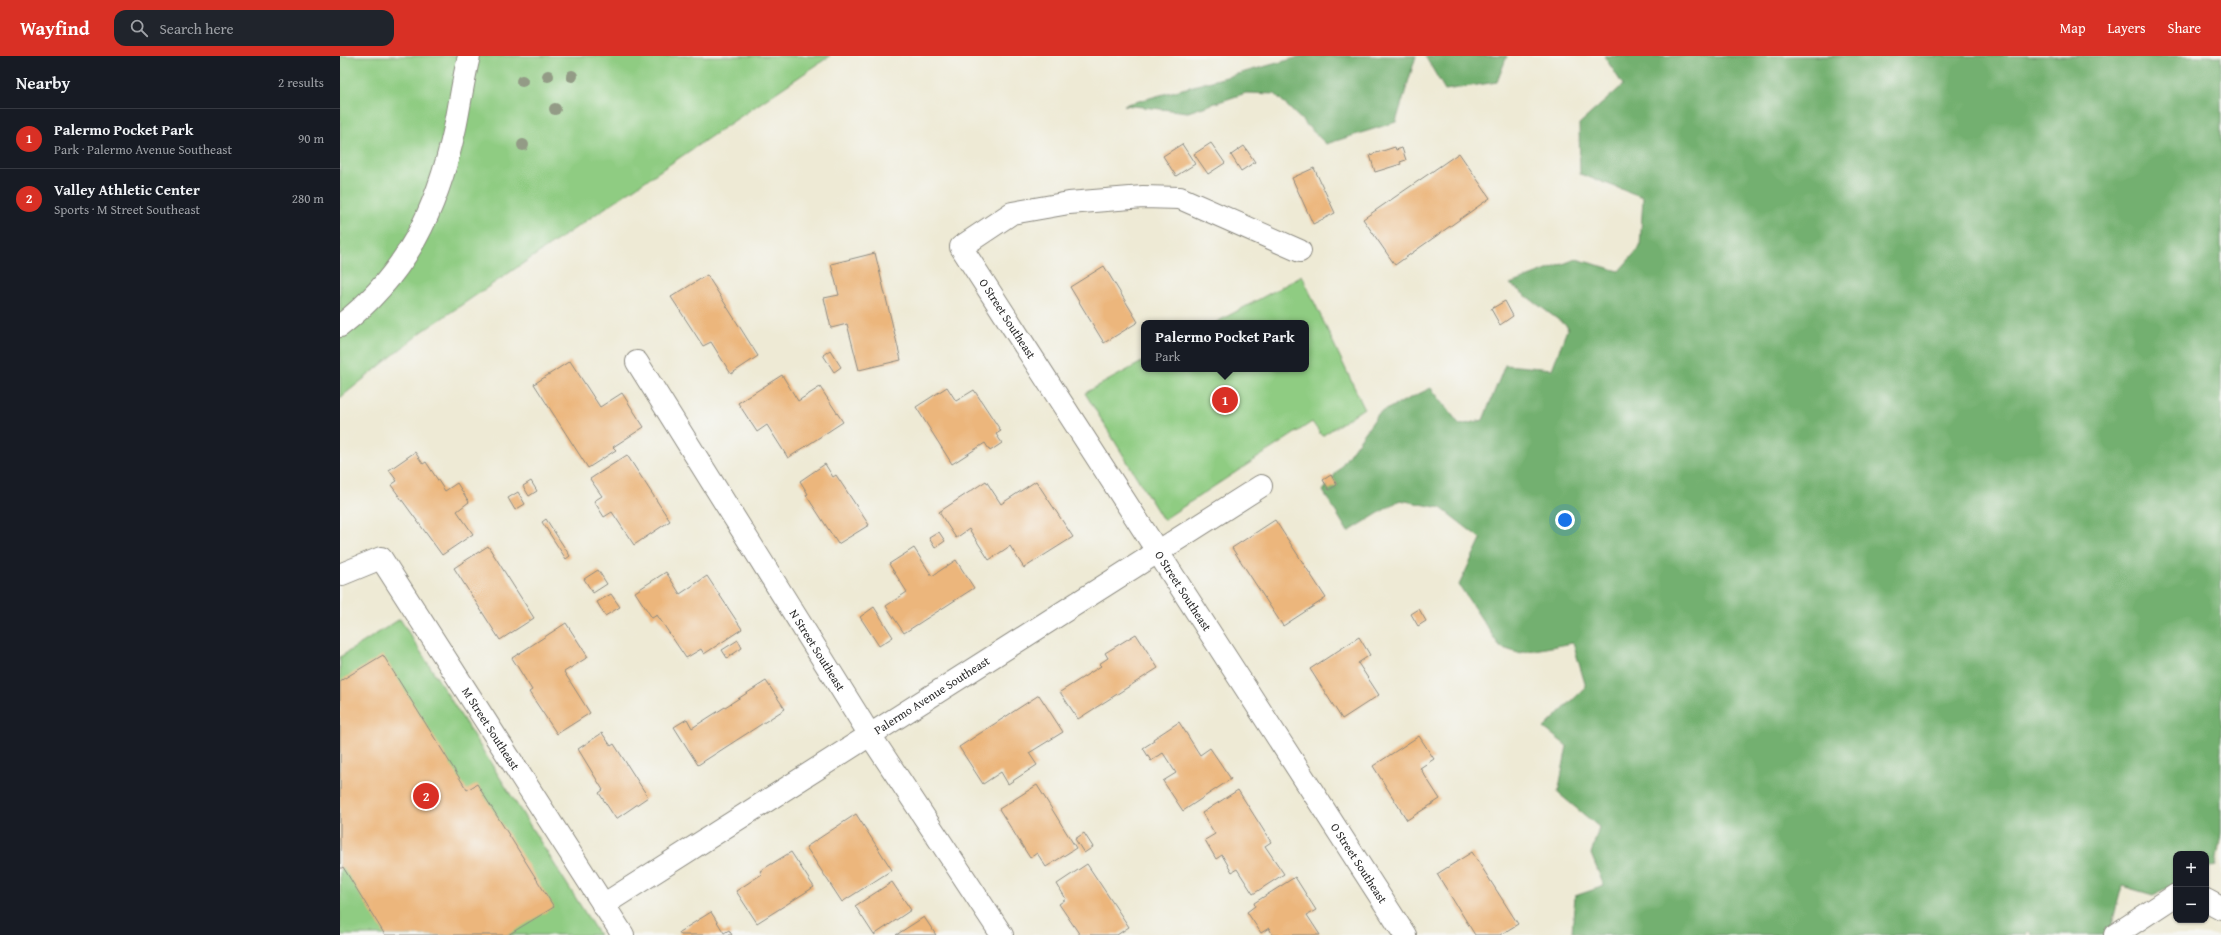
<!DOCTYPE html>
<meta charset="utf-8">
<style>
:root{--surface:#171b24;--page:#20242c;--text:#f1f3f6;--muted:#9ea1a6;--line:#363941;--accent:#d93025}
body{margin:0;font-family:"Gentium Book Plus",serif;background:var(--page);color:var(--text)}
.controls{position:absolute;right:12px;bottom:12px;display:grid;overflow:hidden;border-radius:8px;box-shadow:0 1px 3px #0004}
.controls button{width:36px;height:36px;display:grid;place-items:center;padding:0;border:0;border-bottom:1px solid var(--line);background:var(--surface);color:var(--text);font:20px sans-serif}
.you{position:absolute;left:1225px;top:464px;width:14px;height:14px;margin:-10px;border:3px solid #fff;border-radius:50%;background:#1a73e8;box-shadow:0 0 0 6px #1a73e833}
.badge{display:grid;place-items:center;width:26px;height:26px;border-radius:50%;background:var(--accent);color:#fff;font-size:13px;font-weight:700}
.pin{position:absolute;translate:-50% -50%;border:2px solid #fff;box-shadow:0 1px 4px #0006}
.popup{position:absolute;left:801px;top:264px;width:168px;height:52px;box-sizing:border-box;display:grid;place-content:center;border-radius:8px;background:var(--surface);filter:drop-shadow(0 1px 3px #0005);font-size:13px;white-space:nowrap;color:var(--muted)}
.popup b{font-size:15px;color:var(--text)}
.popup::after{content:'';position:absolute;left:50%;top:100%;margin-left:-8px;border:8px solid transparent;border-top-color:var(--surface)}
.list{margin:0;padding:0;list-style:none}
h2{display:flex;justify-content:space-between;align-items:center;height:52px;margin:0;padding:0 16px;font-size:17px}
h2 small{font-size:13px;font-weight:400;color:var(--muted)}
.list li{display:grid;grid-template-columns:26px 1fr auto;gap:12px;align-items:center;box-sizing:border-box;height:60px;padding:0 16px;border-top:1px solid var(--line)}
.list b{display:block;font-size:15px;white-space:nowrap}
.list p{margin:0;font-size:13px;white-space:nowrap;color:var(--muted)}
.list em{font-size:13px;font-style:normal;color:var(--muted)}
.icon{flex:none;width:22px;height:22px;fill:none;stroke:currentColor;stroke-width:2;stroke-linecap:round;stroke-linejoin:round}
.map{position:relative;flex:none;width:1881px;height:879px;overflow:hidden}
header{display:flex;align-items:center;gap:24px;box-sizing:border-box;height:56px;padding:0 20px;background:var(--accent);color:#fff}
header strong{font-size:19px}
nav{display:flex;gap:22px;margin-inline-start:auto;font-size:14px}
.search{width:280px;height:36px;background:var(--page);display:flex;align-items:center;gap:10px;box-sizing:border-box;padding:0 14px;border-radius:12px;color:var(--muted);font-size:15px}
main{display:flex}
aside{flex:1;background:var(--surface)}
.map>svg:first-child{display:block}
.green{fill:#8fcc82;stroke:#5d7c56}
.forest{fill:#73b070;stroke:#4f6e4e}
.building{fill:#ecb67b}
.lines{fill:none;stroke-linecap:round;stroke-linejoin:round}
.minor-casing{stroke:#8c8a80;stroke-width:24}
.minor{stroke:#fff;stroke-width:22}
.tree{fill:#939b86}
.labels{text-anchor:middle;stroke-width:4;stroke-linejoin:round;paint-order:stroke}
.street-label{font-size:12px;fill:#2b2b2b;stroke:#f6f6f2}
</style>
<header>
<strong>Wayfind</strong>
<div class="search"><svg class="icon" aria-label="search" viewBox="0 0 24 24"><circle cx="10" cy="10" r="6"/><path d="M15 15l6 6"/></svg>Search here</div>
<nav><a>Map</a><a>Layers</a><a>Share</a></nav>
</header>
<main>
<aside>
<h2>Nearby<small>2 results</small></h2>
<ul class="list">
<li><span class="badge">1</span><div><b>Palermo Pocket Park</b><p>Park · Palermo Avenue Southeast</p></div><em>90 m</em></li>
<li><span class="badge">2</span><div><b>Valley Athletic Center</b><p>Sports · M Street Southeast</p></div><em>280 m</em></li>
</ul>
</aside>
<div class="map">
<svg width="1881" height="879" viewBox="0 0 1881 879">
<rect width="100%" height="100%" fill="#f6f6f2"/>
<filter id="ink" filterUnits="userSpaceOnUse"><feTurbulence type="fractalNoise" baseFrequency=".025" numOctaves="2"/><feDisplacementMap in="SourceGraphic" scale="8" xChannelSelector="R" yChannelSelector="G"/><feConvolveMatrix kernelMatrix="1 2 1 2 8 2 1 2 1" color-interpolation-filters="sRGB"/></filter>
<filter id="wash" filterUnits="userSpaceOnUse"><feTurbulence type="fractalNoise" baseFrequency=".012" numOctaves="4" result="noise"/><feDisplacementMap in="SourceGraphic" scale="16" xChannelSelector="R" yChannelSelector="G"/><feGaussianBlur stdDeviation="0.9" result="paint"/><feColorMatrix in="noise" values="0 0 0 0 0 0 0 0 0 0 0 0 0 0 0 0 0 1.4 0 .05"/><feComposite in="paint" operator="in"/></filter>
<g filter="url(#wash)">
<rect width="100%" height="100%" fill="#eeead5"/>
<!-- green -->
<g class="green">
<path d="M0,0H490L83,275L0,342Z"/>
<path d="M962,220L1024,352L982,380L972,366L823,464L745,337L804,305V313H966V267H875Z"/>
<path d="M60,563L259,879H0V601Z"/>
</g>
<!-- forest -->
<g class="forest">
<path d="M963,0H1076L1056,66L986,88L935,38L906,37L848,56L784,49Z"/>
<path d="M1085,0H1167L1157,26L1105,34Z"/>
<path d="M1264,0H1881V777L1876,810L1866,814V798H1836V828L1813,839L1782,830L1769,879H1692L1688,874L1686,879H1245L1232,876L1235,840L1264,830L1251,798L1259,771L1218,737L1227,690L1204,672L1246,631L1233,587L1178,597L1160,591L1119,529L1141,483L1101,452L1060,444L1008,476L983,435L1039,357L1091,332L1120,369L1143,364L1165,309L1212,313L1228,271L1170,228L1236,203L1279,215L1300,191L1303,141L1240,118L1239,68L1283,29Z"/>
</g>
<g id="blocks">
<!-- building -->
<g class="building">
<path d="M871,87L885,107L868,118L854,98Z"/>
<path d="M842,88L855,108L836,120L823,100Z"/>
<path d="M904,90L915,106L901,115L891,99Z"/>
<path d="M1055,91L1056,94L1062,92L1066,104L1060,106L1061,108L1035,116L1030,99Z"/>
<path d="M1119,97L1150,142L1055,209L1023,163Z"/>
<path d="M974,112L995,157L973,168L952,122Z"/>
<path d="M535,197L561,304L519,314L507,268L491,272L484,242L499,239L491,208Z"/>
<path d="M764,210L798,266L764,287L730,231Z"/>
<path d="M367,219L418,300L391,318L371,286L363,290L331,241Z"/>
<path d="M1165,245L1173,260L1160,269L1151,253Z"/>
<path d="M490,294L501,311L494,316L483,299Z"/>
<path d="M230,305L260,351L282,337L304,371L273,391L276,394L248,412L194,328Z"/>
<path d="M442,319L458,345L480,331L503,366L448,402L427,369L417,376L398,347Z"/>
<path d="M607,331L616,345L634,334L661,375L656,378L662,387L650,395L645,387L612,408L576,351Z"/>
<path d="M75,396L83,408L86,406L105,435L117,427L129,446L117,455L133,478L102,499L51,429L57,425L49,414Z"/>
<path d="M287,399L330,465L294,489L272,456L264,461L254,445L262,440L250,423Z"/>
<path d="M485,408L493,421L496,419L529,469L498,488L466,439L468,438L460,425Z"/>
<path d="M991,419L997,429L989,434L983,424Z"/>
<path d="M191,425L197,435L189,440L183,430Z"/>
<path d="M646,425L661,448L696,425L733,481L684,512L670,490L649,504L629,473L616,482L599,456Z"/>
<path d="M178,436L185,448L175,454L168,442Z"/>
<path d="M206,463L230,500L226,503L202,466Z"/>
<path d="M935,464L986,542L943,570L892,492Z"/>
<path d="M599,476L605,485L595,492L589,482Z"/>
<path d="M148,490L194,562L160,584L114,512Z"/>
<path d="M574,492L592,520L616,504L634,532L564,577L546,550L567,536L549,508Z"/>
<path d="M258,514L267,528L253,537L244,523Z"/>
<path d="M326,516L340,538L367,520L402,573L364,598L361,593L346,602L317,559L312,562L295,536Z"/>
<path d="M271,538L280,551L265,560L257,546Z"/>
<path d="M534,551L553,581L539,590L520,561Z"/>
<path d="M1079,553L1086,565L1078,570L1071,558Z"/>
<path d="M226,567L248,601L224,616L250,657L217,678L189,636L192,634L172,602Z"/>
<path d="M796,578L818,612L738,663L720,636L761,610L759,608L768,602L765,597Z"/>
<path d="M1019,581L1030,599L1018,607L1039,639L1002,663L970,613Z"/>
<path d="M398,584L402,592L387,602L382,594Z"/>
<path d="M43,599L127,734L137,728L214,851L168,879H45L3,811L0,813V625Z"/>
<path d="M426,625L445,653L358,709L334,671L347,663L352,672Z"/>
<path d="M699,639L723,676L689,697L697,709L668,728L661,716L643,728L619,691Z"/>
<path d="M839,666L860,699L870,692L891,723L843,755L823,725L836,717L823,697L811,705L803,692L814,685L813,683Z"/>
<path d="M262,677L271,690L274,688L308,741L276,763L259,737L263,734L238,693Z"/>
<path d="M1079,680L1094,703L1080,712L1100,743L1067,764L1033,710Z"/>
<path d="M697,729L736,792L706,811L697,797L690,802L659,753Z"/>
<path d="M898,734L931,786L925,790L944,818L913,838L897,813L892,816L882,799L876,803L865,784L875,778L862,757Z"/>
<path d="M516,758L552,814L502,846L466,791Z"/>
<path d="M744,777L753,791L744,797L735,783Z"/>
<path d="M451,796L474,831L417,867L396,835L422,818L420,815Z"/>
<path d="M1132,796L1178,868L1160,879H1135L1097,818Z"/>
<path d="M747,808L789,871L777,879H740L719,848L726,843L717,828Z"/>
<path d="M955,821L976,854L967,859L980,879H933L929,872L921,877L907,856L915,850L914,847Z"/>
<path d="M552,826L571,854L534,879L515,850Z"/>
<path d="M371,856L384,877L389,874L392,879H341L339,876Z"/>
<path d="M584,861L596,879H556Z"/>
</g>
</g>
</g>
<g filter="url(#ink)">
<use href="#blocks" fill-opacity="0" stroke="#8c8a80" stroke-width="1"/>
<g class="lines">
<!-- minor casing -->
<g class="minor-casing">
<g id="minor">
<path id="s1" d="M960,195L840,142L803,141L729,147L672,157L621,191L1065,879"/>
<path d="M0,270C67,218 97,154 115,72C120,48 123,24 129,0"/>
<path id="s2" d="M297,306L530,679L662,879"/>
<path id="s3" d="M2,518L41,502L283,879"/>
<path d="M1866,844L1881,852"/>
<path id="s4" d="M263,849L921,430"/>
<path d="M1775,879L1836,839"/>
</g>
</g>
<!-- minor -->
<use href="#minor" class="minor"/>
</g>
<!-- trees -->
<g class="tree">
<circle cx="208" cy="20" r="6"/>
<circle cx="232" cy="20" r="6"/>
<circle cx="182" cy="25" r="6"/>
<circle cx="215" cy="53" r="6"/>
<circle cx="183" cy="89" r="6"/>
</g>
</g>
<g class="labels">
<!-- street labels -->
<g class="street-label">
<text dy="4" stroke="none"><textPath href="#s1" startOffset="447">O Street Southeast</textPath></text>
<text dy="4" stroke="none"><textPath href="#s1" startOffset="771">O Street Southeast</textPath></text>
<text dy="4" stroke="none"><textPath href="#s2" startOffset="340">N Street Southeast</textPath></text>
<text dy="4" stroke="none"><textPath href="#s4" startOffset="390">Palermo Avenue Southeast</textPath></text>
<text dy="4" stroke="none"><textPath href="#s3" startOffset="245">M Street Southeast</textPath></text>
<text dy="4" stroke="none"><textPath href="#s1" startOffset="1095">O Street Southeast</textPath></text>
</g>
</g>
</svg>
<div class="controls">
<button>+</button>
<button>−</button>
</div>
<div class="you"></div>
<div class="pin badge" style="left:885px;top:344px">1</div>
<div class="popup"><b>Palermo Pocket Park</b>Park</div>
<div class="pin badge" style="left:86px;top:740px">2</div>
</div>
</main>
